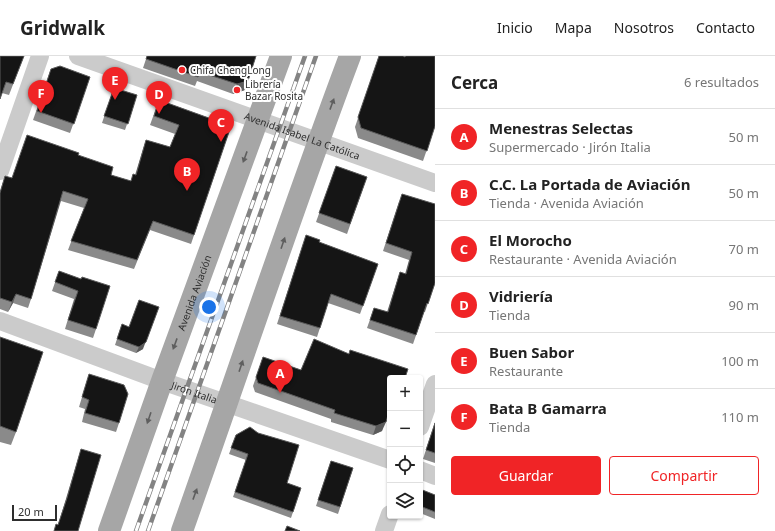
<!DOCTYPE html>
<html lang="es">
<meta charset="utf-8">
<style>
:root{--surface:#fff;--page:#f2f2f2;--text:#222;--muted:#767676;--line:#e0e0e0;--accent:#f02426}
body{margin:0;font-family:"Noto Sans",sans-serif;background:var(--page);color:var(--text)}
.controls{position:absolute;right:12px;bottom:12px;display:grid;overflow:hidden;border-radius:4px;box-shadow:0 1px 3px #0004}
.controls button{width:36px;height:36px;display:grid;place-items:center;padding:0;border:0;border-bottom:1px solid var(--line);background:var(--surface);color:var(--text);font:20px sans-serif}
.scale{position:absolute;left:12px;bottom:10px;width:45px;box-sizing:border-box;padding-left:4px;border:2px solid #2e2e2e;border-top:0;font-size:11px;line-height:14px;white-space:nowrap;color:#2e2e2e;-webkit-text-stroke:3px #fff;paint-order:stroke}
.you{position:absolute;left:209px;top:251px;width:14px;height:14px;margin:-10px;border:3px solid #fff;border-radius:50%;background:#1a73e8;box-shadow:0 0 0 6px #1a73e833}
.badge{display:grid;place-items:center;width:26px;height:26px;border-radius:50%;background:var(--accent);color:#fff;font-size:13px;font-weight:700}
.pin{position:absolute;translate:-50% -33px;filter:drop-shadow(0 1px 2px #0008)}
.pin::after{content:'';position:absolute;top:21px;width:14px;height:12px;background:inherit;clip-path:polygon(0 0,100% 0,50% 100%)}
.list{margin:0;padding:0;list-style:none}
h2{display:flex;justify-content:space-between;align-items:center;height:52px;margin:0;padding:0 16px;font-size:17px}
h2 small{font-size:13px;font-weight:400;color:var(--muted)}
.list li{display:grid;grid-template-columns:26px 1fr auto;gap:12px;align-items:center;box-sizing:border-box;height:56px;padding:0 16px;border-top:1px solid var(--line)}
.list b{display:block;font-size:15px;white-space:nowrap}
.list p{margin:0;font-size:13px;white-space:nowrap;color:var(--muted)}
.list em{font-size:13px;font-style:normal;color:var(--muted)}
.actions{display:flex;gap:8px;padding:12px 16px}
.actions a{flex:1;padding:9px 0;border:1px solid var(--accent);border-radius:4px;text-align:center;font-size:14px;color:var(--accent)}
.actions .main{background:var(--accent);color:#fff}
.icon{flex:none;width:22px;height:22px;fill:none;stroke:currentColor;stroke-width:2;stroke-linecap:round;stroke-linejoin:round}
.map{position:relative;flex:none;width:435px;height:475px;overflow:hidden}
header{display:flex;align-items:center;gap:24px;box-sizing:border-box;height:56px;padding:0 20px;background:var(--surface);border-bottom:1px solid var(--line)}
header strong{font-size:19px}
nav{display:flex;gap:22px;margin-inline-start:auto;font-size:14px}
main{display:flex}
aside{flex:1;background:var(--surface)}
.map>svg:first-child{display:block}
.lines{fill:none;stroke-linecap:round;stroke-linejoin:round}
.minor{stroke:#cbcbcb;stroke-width:18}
.major{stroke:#a6a6a6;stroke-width:22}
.rail-casing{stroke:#838383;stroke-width:4.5}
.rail{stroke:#fff;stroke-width:3;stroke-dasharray:9;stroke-linecap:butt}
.wall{fill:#8a8a8a}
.shaded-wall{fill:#5b5b5b}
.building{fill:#151515;stroke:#5b5b5b}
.oneway{fill:#5e5e5e}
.poi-dot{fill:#f02426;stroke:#fff;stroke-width:1.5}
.labels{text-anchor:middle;stroke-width:4;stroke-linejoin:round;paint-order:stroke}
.poi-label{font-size:10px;fill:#2e2e2e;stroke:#fff;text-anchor:start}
.street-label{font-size:10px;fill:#2e2e2e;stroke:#fff}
</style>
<header>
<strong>Gridwalk</strong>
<nav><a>Inicio</a><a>Mapa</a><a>Nosotros</a><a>Contacto</a></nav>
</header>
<main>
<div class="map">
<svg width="435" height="475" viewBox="0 0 435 475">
<rect width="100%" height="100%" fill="#fff"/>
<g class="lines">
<!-- minor -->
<g class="minor">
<path id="s1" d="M78,0L435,127"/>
<path d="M0,115L40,0"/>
<path id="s2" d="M0,265L162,325L390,404"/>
<path d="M420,371L435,328"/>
<path d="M420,414L435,420"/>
<path d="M384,475L390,458"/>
</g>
<!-- major -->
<g class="major">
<path id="s3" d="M109,475L162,325L281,0"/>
<path d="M182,475C238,317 291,157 350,0"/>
</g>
<!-- rail casing -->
<g class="rail-casing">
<g id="rail">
<path d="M136,475L305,0"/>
<path d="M148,475L316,0"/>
</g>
</g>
<!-- rail -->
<use href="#rail" class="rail"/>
</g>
<!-- wall -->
<g class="wall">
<path d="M0,0H24L9,39L2,37Z"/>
<path d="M147,0H256L245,34L233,38L197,25L195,30L143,12Z"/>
<path d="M379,0L435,70L423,105L358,82L355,71Z"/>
<path d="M51,13L90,21L70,77L33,64Z"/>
<path d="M114,32L137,39L125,74L102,67Z"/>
<path d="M159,44L231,70L191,188L150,174L134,213L68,194L84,152L61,145L31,243L28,252L13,247L8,256L0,253V135L5,120L12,122L78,99L111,119L131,125L135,119L143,93L146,84L170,91L175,78L150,69Z"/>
<path d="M336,110L367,121L347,178L316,166Z"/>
<path d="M399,146L435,148V229H434L425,256H424L413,288L367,272L374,252L387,256L400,216L405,218L409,204L383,195Z"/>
<path d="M319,186L378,208L360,258L328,247L317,281L277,268L303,188Z"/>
<path d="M59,215L81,223L96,273L93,282L65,273L74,243L52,235Z"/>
<path d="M122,268L143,293L136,297L115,289Z"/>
<path d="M0,281L16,376L11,389L0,386Z"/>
<path d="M263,301L301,314L390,322L382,375L373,379L331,366V363L255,336L253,330Z"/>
<path d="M89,318L119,367L116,376L82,366L85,353L79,351Z"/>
<path d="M435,366V407L423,403Z"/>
<path d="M236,379L287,427L301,432L291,462L233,441L246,404L229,398Z"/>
<path d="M81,393L78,475L58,469Z"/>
<path d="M331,405L353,412L338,458L316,450Z"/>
<path d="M420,433L435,439V463L420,457Z"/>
</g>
<!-- shaded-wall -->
<g class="shaded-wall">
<path d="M248,25L245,34L233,38L237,28Z"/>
<path d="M16,238L13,247L8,256L12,246Z"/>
<path d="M159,251L143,293L136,297Z"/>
<path d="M386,366L382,375L373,379L376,370Z"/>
</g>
<!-- building -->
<g class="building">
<path d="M0,0H24L13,28L6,26L0,43Z"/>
<path d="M147,0H256L248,25L237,28L200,16L198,21L146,3Z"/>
<path d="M379,0H403L405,1L406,0H435V70L427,95L361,72L358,61Z"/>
<path d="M60,10L90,21L74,68L37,55L51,13Z"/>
<path d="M114,32L137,39L128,68L104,60Z"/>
<path d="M159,44L231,70L194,179L153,165L137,204L71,185L88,143L63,135L31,243L16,238L12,246L0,242V137L5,120L12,122L27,79L79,97L78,99L113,111L111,119L131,125L133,118L136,119L146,84L170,91L179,69L154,60Z"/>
<path d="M336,110L367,121L350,168L319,157Z"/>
<path d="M402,138L435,148V227L428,248L427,247L416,279L370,264L374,252L388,256L400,216L406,218L412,196L386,187Z"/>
<path d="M306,179L320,184L319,186L378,208L363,250L331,238L320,272L280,260Z"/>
<path d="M59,215L81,223L82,221L110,230L96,273L68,264L78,235L55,226Z"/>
<path d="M139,244L159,251L146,286L139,291L117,283L122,268L129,271Z"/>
<path d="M0,281L43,296L16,376L0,370Z"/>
<path d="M314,283L349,298L350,294L408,313L405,322H390V352L386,366L376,370L334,357L335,354L258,327L256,321L263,301L301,314Z"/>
<path d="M89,318L124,329L128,338L119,367L85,357L89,344L82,341Z"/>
<path d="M435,367V397L426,394Z"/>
<path d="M250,371L258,377L299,389L287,427L301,432L293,456L235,436L248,398L231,392L236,379Z"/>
<path d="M81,393L101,399L78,475H54L56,468L58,469L67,442Z"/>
<path d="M331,405L353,412L340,451L318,444Z"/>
<path d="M420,433L435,439V456L420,450Z"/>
<path d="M287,470L300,475H285Z"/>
</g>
<!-- one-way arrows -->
<defs><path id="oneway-solid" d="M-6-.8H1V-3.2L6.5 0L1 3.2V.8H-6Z"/></defs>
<g class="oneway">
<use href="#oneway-solid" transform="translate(332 48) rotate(-70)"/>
<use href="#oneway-solid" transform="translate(245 101) rotate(110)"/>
<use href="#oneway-solid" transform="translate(283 187) rotate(-71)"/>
<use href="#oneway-solid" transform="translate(175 288) rotate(110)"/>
<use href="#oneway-solid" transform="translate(241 310) rotate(-71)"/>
<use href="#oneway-solid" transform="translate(149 362) rotate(109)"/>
<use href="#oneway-solid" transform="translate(195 438) rotate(-70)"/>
</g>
<!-- markers -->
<g class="poi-dot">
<circle cx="182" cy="14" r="4"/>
<circle cx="237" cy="34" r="4"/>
</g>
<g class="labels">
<!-- poi labels -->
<g class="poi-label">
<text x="190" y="18">Chifa ChengLong</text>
<text x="245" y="32">Librería<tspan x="245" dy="12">Bazar Rosita</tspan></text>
</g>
<!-- street labels -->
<g class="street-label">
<text dy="4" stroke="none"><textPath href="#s1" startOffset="238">Avenida Isabel La Católica</textPath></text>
<text dy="4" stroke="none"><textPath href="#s3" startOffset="253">Avenida Aviación</textPath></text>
<text dy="4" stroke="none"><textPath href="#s2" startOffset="207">Jirón Italia</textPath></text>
</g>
</g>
</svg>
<div class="controls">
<button>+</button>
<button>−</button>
<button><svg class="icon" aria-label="locate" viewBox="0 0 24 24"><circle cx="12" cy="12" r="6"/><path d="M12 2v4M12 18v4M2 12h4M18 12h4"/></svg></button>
<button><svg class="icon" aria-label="layers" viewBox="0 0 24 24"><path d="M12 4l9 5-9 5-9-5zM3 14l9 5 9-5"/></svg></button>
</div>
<div class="scale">20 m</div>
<div class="you"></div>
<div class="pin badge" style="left:280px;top:337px">A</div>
<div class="pin badge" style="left:187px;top:135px">B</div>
<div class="pin badge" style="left:221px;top:86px">C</div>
<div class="pin badge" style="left:159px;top:58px">D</div>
<div class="pin badge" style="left:115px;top:44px">E</div>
<div class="pin badge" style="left:41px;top:57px">F</div>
</div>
<aside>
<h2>Cerca<small>6 resultados</small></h2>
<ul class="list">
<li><span class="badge">A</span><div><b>Menestras Selectas</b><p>Supermercado · Jirón Italia</p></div><em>50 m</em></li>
<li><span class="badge">B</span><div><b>C.C. La Portada de Aviación</b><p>Tienda · Avenida Aviación</p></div><em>50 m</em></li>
<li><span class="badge">C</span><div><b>El Morocho</b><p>Restaurante · Avenida Aviación</p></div><em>70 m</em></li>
<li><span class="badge">D</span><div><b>Vidriería</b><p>Tienda</p></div><em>90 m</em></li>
<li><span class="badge">E</span><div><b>Buen Sabor</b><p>Restaurante</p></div><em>100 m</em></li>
<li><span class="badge">F</span><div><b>Bata B Gamarra</b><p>Tienda</p></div><em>110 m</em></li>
</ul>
<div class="actions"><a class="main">Guardar</a><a>Compartir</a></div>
</aside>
</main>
